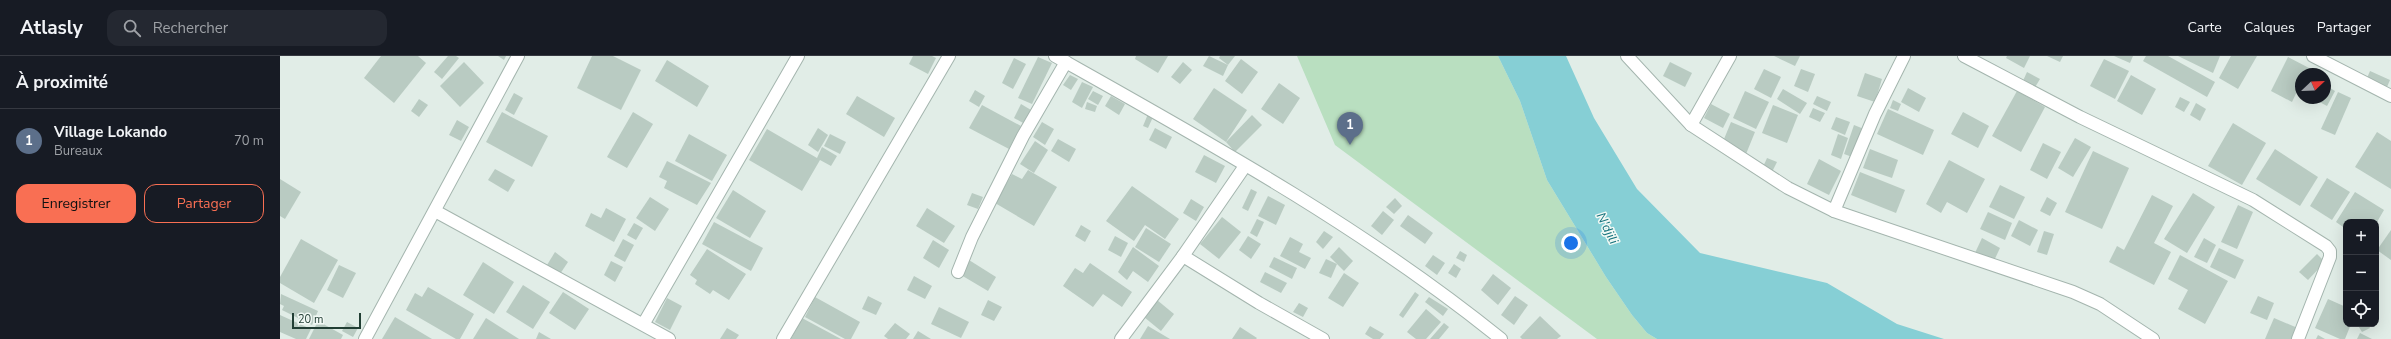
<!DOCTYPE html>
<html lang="fr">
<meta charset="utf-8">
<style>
:root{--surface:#171b24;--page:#242831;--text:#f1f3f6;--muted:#9ea1a6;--line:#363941;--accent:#f96f53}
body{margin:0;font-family:"Nunito Sans",sans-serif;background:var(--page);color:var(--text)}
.controls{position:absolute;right:12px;bottom:12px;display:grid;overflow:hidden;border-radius:8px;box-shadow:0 4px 16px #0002}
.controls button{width:36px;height:36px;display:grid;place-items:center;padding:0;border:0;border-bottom:1px solid var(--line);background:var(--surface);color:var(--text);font:20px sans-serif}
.compass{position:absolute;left:2015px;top:12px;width:36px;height:36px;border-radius:50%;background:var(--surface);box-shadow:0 4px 16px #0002;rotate:67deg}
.scale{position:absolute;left:12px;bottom:10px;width:69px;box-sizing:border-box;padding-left:4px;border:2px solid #213e34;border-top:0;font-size:11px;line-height:14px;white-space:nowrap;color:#213e34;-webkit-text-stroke:3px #f2f9f5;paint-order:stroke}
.you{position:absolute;left:1291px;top:187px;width:14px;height:14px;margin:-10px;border:3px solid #fff;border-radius:50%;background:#1a73e8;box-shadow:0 0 0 6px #1a73e833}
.badge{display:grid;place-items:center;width:26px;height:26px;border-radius:50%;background:var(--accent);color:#fff;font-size:13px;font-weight:700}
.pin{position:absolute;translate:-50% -33px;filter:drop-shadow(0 1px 2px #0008)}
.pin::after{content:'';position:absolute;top:21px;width:14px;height:12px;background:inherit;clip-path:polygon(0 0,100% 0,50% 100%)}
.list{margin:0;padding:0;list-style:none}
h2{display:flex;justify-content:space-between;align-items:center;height:52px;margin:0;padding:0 16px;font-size:17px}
h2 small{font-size:13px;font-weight:400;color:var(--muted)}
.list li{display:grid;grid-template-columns:26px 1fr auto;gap:12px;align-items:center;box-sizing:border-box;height:64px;padding:0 16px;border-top:1px solid var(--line)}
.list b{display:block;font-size:15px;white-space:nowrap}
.list p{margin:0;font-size:13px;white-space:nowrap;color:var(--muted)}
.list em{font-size:13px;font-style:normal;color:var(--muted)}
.actions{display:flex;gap:8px;padding:12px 16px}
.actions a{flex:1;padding:9px 0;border:1px solid var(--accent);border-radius:12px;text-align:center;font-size:14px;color:var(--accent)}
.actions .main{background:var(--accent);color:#111}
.icon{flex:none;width:22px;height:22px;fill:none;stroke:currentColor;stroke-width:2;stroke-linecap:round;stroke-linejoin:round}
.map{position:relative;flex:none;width:2111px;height:283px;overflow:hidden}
header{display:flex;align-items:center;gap:24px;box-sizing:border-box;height:56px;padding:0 20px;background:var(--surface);border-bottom:1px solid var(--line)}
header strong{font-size:19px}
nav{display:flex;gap:22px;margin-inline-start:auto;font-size:14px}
.search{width:280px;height:36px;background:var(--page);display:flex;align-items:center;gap:10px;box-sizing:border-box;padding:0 14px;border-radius:12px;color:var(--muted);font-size:15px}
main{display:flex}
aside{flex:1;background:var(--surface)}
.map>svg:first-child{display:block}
.green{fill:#b9dfc0}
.water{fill:#86cfd5}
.building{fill:#b9cbc2}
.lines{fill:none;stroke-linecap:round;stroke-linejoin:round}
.minor-casing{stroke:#a4b5ae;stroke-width:14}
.minor{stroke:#fff;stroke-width:12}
.labels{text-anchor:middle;stroke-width:3;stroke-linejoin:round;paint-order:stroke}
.water-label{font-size:13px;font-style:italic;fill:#17747e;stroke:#f2f9f5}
</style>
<header>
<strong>Atlasly</strong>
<div class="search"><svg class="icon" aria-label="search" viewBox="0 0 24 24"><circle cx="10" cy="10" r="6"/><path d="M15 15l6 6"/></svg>Rechercher</div>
<nav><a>Carte</a><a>Calques</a><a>Partager</a></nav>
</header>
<main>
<aside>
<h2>À proximité<small></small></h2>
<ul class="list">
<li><span class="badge" style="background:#5c6f8a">1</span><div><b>Village Lokando</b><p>Bureaux</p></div><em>70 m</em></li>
</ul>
<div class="actions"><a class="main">Enregistrer</a><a>Partager</a></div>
</aside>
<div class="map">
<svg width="2111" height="283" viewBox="0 0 2111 283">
<rect width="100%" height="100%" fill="#e1ede7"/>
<!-- green -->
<path class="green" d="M1017,0H1218L1240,45L1267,124L1326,221L1352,259L1367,277L1377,283H1317L1055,89Z"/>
<!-- water -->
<path class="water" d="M1218,0H1286L1314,62L1357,133L1420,197L1547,227L1617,268L1664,283H1377L1367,277L1352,259L1326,221L1267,124L1240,45Z"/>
<!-- building -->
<g class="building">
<path d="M101,0H138L146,7L114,47L84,22Z"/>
<path d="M168,0H176L179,2L162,23L154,16Z"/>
<path d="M218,0H226L224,4Z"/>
<path d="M312,0H333L361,14L341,54L297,32Z"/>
<path d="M633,0H652L656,2L648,18L629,8Z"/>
<path d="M856,0H888L878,17L855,3Z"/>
<path d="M929,0L948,9L943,20L923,10Z"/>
<path d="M940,0H955L948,9L939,2Z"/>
<path d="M1494,0H1520L1515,10Z"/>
<path d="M1727,0H1750L1744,12L1726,2Z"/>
<path d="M1767,0H1783L1780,6Z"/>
<path d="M1834,0H1853L1850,7Z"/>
<path d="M1866,0H1888L1935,26L1927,41L1863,5Z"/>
<path d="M1898,0H1940L1933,17Z"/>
<path d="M1951,0H1977L1958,33L1939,22Z"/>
<path d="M758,1L772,7L752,48L738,42Z"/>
<path d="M2008,1L2029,12L2025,18H2021V27L2012,46L1991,35Z"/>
<path d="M734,2L746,8L733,33L722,27Z"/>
<path d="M961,3L978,16L962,38L945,25Z"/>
<path d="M1824,3L1849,15L1835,43L1810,30Z"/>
<path d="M387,4L429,30L417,51L375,25Z"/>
<path d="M184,6L204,27L180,51L160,30Z"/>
<path d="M903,6L912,14L900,28L891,21Z"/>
<path d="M1390,6L1412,17L1405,31L1383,20Z"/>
<path d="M1484,13L1501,21L1491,42L1474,33Z"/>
<path d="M1521,13L1535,18L1528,36L1514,30Z"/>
<path d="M2090,15L2110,24L2107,31L2087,22Z"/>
<path d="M1747,16L1760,23L1754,33L1742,27Z"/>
<path d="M1585,17L1602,23L1595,46L1577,40Z"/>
<path d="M790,19L798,23L791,34L783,29Z"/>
<path d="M1851,19L1876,33L1862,59L1837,45Z"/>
<path d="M802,26L813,31L802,52L792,46Z"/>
<path d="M999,27L1020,42L1003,68L981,53Z"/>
<path d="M2045,29L2055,35L2047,50L2032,42H2045Z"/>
<path d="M934,32L967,54L946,86L913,63Z"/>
<path d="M1628,32L1646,42L1639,56L1621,46Z"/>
<path d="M1503,33L1527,47L1520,58L1497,43Z"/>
<path d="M695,34L705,40L699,51L689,45Z"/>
<path d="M813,35L823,40L818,49L808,43Z"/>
<path d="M1465,35L1489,46L1476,73L1453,62Z"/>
<path d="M1737,35L1765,51L1741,96L1712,80Z"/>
<path d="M2058,36L2071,42L2055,79L2041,73Z"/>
<path d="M234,37L243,42L234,59L225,54Z"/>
<path d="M577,40L615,62L604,81L566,58Z"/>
<path d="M831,40L845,48L839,59L825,50Z"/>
<path d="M1537,40L1551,46L1547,55L1533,48Z"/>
<path d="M1900,41L1910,46L1904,56L1895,51Z"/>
<path d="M139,43L148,49L139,61L131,55Z"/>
<path d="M1613,44L1621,48L1618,55L1610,52Z"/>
<path d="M807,46L817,50L815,56L805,53Z"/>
<path d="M1916,47L1926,53L1920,65L1910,59Z"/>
<path d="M741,48L751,54L745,68L734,62Z"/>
<path d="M1431,48L1450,58L1443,72L1424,62Z"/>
<path d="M702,49L741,70L729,93L689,72Z"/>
<path d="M1493,49L1518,59L1507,87L1482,77Z"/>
<path d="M1533,52L1545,57L1540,66L1529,61Z"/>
<path d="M1608,53L1654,74L1643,99L1597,78Z"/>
<path d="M222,56L268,80L252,111L206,86Z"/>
<path d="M353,56L373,68L347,112L327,101Z"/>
<path d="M1683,56L1709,70L1698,92L1671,78Z"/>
<path d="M868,58L873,61L868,72L863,70Z"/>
<path d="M972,59L982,69L955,96L946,86Z"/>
<path d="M1556,61L1570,66L1565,79L1551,73Z"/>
<path d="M177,64L189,71L181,85L169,79Z"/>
<path d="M762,66L774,73L765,89L753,81Z"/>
<path d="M1451,66L1475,76L1466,98L1442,88Z"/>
<path d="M1953,67L1986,87L1962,129L1928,110Z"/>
<path d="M1574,69L1584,73L1575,102L1564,98Z"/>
<path d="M538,72L548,79L538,96L528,89Z"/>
<path d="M875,72L892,81L886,93L869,84Z"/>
<path d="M487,73L537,102L542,91L557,100L551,110L540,104L522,135L469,104Z"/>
<path d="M2097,76L2111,85V133L2075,111Z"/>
<path d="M409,78L447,99L432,125L395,105Z"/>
<path d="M550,78L566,86L560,98L544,90Z"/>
<path d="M1558,78L1568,82L1561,103L1551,99Z"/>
<path d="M1795,82L1811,91L1793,121L1778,112Z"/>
<path d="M778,83L796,93L789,106L771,95Z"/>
<path d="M755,85L768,94L754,117L740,108Z"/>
<path d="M1763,87L1781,96L1767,123L1750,114Z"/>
<path d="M1590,93L1618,104L1612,122L1583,112Z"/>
<path d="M1995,93L2038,121L2020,150L1976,123Z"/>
<path d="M1813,95L1849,112L1822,173L1785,156Z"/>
<path d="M924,99L945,110L936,127L915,116Z"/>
<path d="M1487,102L1497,106L1492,116L1483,111Z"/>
<path d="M1539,103L1561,115L1549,139L1527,128Z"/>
<path d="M1669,104L1705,123L1687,157L1667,146L1661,157L1646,148Z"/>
<path d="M387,105L431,127L417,149L384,132L387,125L379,121Z"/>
<path d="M215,113L235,124L228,136L208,124Z"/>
<path d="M748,114L777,131L754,170L715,147L732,118L742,123Z"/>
<path d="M1580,116L1625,134L1616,157L1571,139Z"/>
<path d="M2047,122L2070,136L2052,164L2030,150Z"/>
<path d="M0,123L21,136L5,163L0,160Z"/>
<path d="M1720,129L1745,141L1734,163L1709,151Z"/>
<path d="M852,130L899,163L885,183L865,169L854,185L826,165Z"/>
<path d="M971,133L977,136L968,155L962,152Z"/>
<path d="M453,134L486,155L470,182L436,162Z"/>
<path d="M2075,136L2104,154L2097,166H2066V173L2056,166Z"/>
<path d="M692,137L703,141L698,153L687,149Z"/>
<path d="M1913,137L1935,151L1907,197L1884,183Z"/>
<path d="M1872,139L1893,150L1874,187L1891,196L1874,229L1829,206L1837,190L1844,194Z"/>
<path d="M988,140L1005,149L996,169L978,160Z"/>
<path d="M370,141L389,153L375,175L356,162Z"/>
<path d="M1767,141L1777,147L1770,160L1760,155Z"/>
<path d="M1115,142L1122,150L1114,158L1106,151Z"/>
<path d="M911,143L924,151L916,165L903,157Z"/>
<path d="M1958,149L1973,156L1957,193L1941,186Z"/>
<path d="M326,152L346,163L334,186L305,170L311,157L321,162Z"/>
<path d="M647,152L675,170L664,187L636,170Z"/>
<path d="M1103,155L1114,164L1102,179L1091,170Z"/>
<path d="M1708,156L1732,167L1725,184L1700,173Z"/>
<path d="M1128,159L1153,177L1145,188L1120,170Z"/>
<path d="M942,161L961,176L939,203L920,188Z"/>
<path d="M977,163L984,166L977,181L970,177Z"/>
<path d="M1739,164L1758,174L1750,190L1731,180Z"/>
<path d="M434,166L483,192L471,215L422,188Z"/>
<path d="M354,167L363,172L356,184L347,179Z"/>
<path d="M801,169L811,175L805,186L795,180Z"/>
<path d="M866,172L891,188L879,206L855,191Z"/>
<path d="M2111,174V204L2097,194Z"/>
<path d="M1044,175L1053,181L1043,193L1036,186Z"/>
<path d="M1764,175L1774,178L1767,199L1757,196Z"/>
<path d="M835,180L848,187L841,201L828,194Z"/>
<path d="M968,180L981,188L971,203L959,194Z"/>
<path d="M1010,181L1023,188L1019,196L1031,202L1025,213L1000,200Z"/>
<path d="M1702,182L1720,192L1712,209L1694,199Z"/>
<path d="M1924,182L1936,189L1927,207L1914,201Z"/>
<path d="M21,183L58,204L34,247L0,227V221Z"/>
<path d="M343,183L354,189L345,206L334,200Z"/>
<path d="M653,184L669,194L659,212L643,202Z"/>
<path d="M853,191L879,210L868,226L853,215L847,224L838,216Z"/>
<path d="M1059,191L1073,205L1064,215L1050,201Z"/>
<path d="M1939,192L1964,204L1955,223L1930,211Z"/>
<path d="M427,193L466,218L449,244L433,234L430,238L415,228L417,224L410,219Z"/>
<path d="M1180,195L1187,199L1184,206L1176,202Z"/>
<path d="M275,196L288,206L280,218L267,209Z"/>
<path d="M2037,198L2045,206L2028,224L2019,216Z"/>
<path d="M1153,199L1165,207L1157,219L1145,210Z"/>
<path d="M1900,199L1948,225L1925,268L1898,253L1908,234L1888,223Z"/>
<path d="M994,201L1017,212L1012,223L989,211Z"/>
<path d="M1046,203L1057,208L1051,222L1039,217Z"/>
<path d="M689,204L716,221L708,235L681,219Z"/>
<path d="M331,205L343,211L335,226L324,219Z"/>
<path d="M203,206L234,226L214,258L183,239Z"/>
<path d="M810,207L852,236L842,251L823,238L813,251L783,230L795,212L803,217Z"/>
<path d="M1174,208L1181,213L1176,222L1168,217Z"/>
<path d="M59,209L76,217L63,242L47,234Z"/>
<path d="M985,216L1007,227L1001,237L980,226Z"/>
<path d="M1064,217L1079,227L1063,251L1048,242Z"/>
<path d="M1213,218L1231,232L1218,249L1201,234Z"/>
<path d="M634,220L652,230L645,243L627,234Z"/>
<path d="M243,229L270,246L253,273L226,256Z"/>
<path d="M148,231L194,258L180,283H176L126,254L135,237L142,241Z"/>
<path d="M283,236L309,253L295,274L269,257Z"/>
<path d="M1135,236L1139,239L1123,262L1119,259Z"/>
<path d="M1,238L38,255L32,269L2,254L4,250L0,248Z"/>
<path d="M588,240L602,247L596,259L582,253Z"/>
<path d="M1235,240L1248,249L1234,269L1221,259Z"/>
<path d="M1978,240L1994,247L1987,264L1970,257Z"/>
<path d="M535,241L580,266L571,283H565L525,261Z"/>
<path d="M1149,241L1168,253L1163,260L1145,246Z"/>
<path d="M387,242L402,250L390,274L375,266Z"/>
<path d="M2048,243L2066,251V268H2071L2065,283H2060L2035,272Z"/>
<path d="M708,244L722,251L714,265L701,259Z"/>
<path d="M877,244L894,258L881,275L864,261Z"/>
<path d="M1019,247L1028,252L1023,261L1013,256Z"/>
<path d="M659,251L689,266L681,282L651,268Z"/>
<path d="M1146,253L1161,266L1146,283H1136L1127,276Z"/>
<path d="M0,259L31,273L26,283H16L0,276Z"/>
<path d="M1260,260L1281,280L1277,283H1242L1240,281Z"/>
<path d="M115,261L152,283H102Z"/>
<path d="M206,262L239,283H193Z"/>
<path d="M522,262L561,283H511Z"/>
<path d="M1994,262L2020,273L2015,283H1985Z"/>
<path d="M38,265L63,279L61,283H29Z"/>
<path d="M67,266L78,272L73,281L62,275Z"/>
<path d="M615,267L630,278L626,283H608L604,280Z"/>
<path d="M1164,267L1169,271L1159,283H1150Z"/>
<path d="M2077,268H2088L2090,272L2082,276Z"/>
<path d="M868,270L890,283H860Z"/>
<path d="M1090,270L1104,278L1100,283H1093L1085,278Z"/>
<path d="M960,271L977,282L976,283H952Z"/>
<path d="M447,272L459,279L456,283H440Z"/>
<path d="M638,275L651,283H633Z"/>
<path d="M259,276L271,283H256Z"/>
<path d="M2080,277L2092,283H2077Z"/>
<path d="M2038,279L2045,283H2036Z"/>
</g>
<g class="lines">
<!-- minor casing -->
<g class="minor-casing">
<g id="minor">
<path d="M775,0C928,86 1084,172 1221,283"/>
<path d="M1347,0L1411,69L1508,132L1554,155L1793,236L1820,248L1873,283"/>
<path d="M1684,0L1800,61L1973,144L2046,190L2050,195V201L2018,283"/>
<path d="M2033,0L2111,40"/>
<path d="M1411,69L1450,0"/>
<path d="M155,155L389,283"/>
<path d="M1554,155L1595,58L1624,0"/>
<path d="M903,200L979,247L1043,283"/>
<path d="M678,216L692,181L743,80L786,6"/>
<path d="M364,267L518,0"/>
<path d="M85,283L238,0"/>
<path d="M503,283L669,0"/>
<path d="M841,283L903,200L965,110"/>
</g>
</g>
<!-- minor -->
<use href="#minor" class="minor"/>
</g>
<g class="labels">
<!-- water labels -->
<g class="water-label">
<text transform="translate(1328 172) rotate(64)" y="5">N'djili</text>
</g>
</g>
</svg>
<div class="controls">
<button>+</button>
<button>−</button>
<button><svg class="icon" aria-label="locate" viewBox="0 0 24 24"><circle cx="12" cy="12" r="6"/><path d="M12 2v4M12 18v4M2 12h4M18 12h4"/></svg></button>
</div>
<svg class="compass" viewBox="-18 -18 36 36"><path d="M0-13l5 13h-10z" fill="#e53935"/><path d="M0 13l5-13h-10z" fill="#9ea1a6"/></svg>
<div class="scale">20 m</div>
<div class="you"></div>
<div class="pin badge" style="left:1070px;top:89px;background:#5c6f8a">1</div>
</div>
</main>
